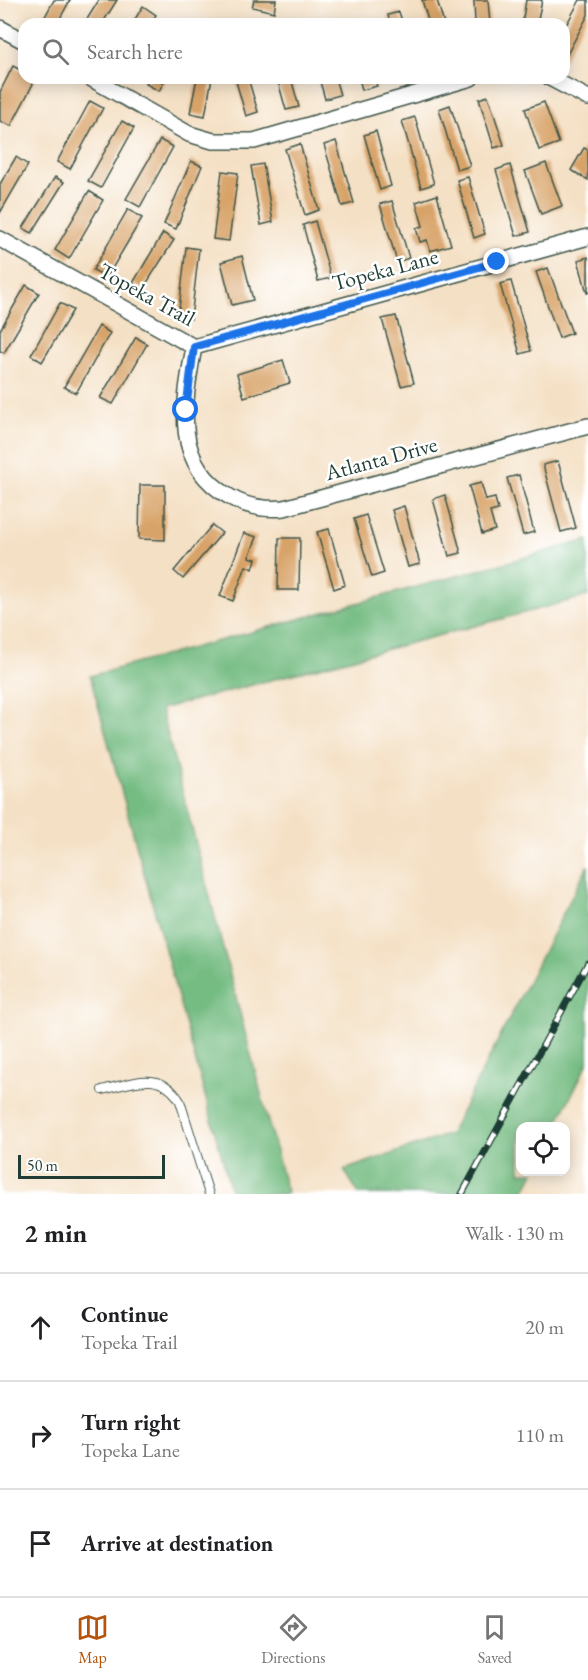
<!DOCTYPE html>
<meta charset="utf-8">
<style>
:root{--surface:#fff;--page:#f2f2f2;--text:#202124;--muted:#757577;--line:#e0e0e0;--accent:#b45309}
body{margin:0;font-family:"EB Garamond",serif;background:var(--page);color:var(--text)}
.controls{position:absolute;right:18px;bottom:18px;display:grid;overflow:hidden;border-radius:12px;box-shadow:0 3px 15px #0003}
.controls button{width:54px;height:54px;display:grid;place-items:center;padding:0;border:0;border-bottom:2px solid var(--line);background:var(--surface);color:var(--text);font:30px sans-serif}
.scale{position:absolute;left:18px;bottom:15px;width:147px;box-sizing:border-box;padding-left:6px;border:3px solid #1f3d34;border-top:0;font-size:16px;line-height:21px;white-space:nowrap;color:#1f3d34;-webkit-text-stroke:4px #fff;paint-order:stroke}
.stop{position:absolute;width:18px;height:18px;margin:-14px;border:4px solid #1a73e8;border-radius:50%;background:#fff}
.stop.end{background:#1a73e8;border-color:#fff;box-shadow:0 2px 6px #0008}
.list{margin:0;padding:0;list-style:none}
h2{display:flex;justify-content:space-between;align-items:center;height:78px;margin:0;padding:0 24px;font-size:26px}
h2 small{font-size:20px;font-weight:400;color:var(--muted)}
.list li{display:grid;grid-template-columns:39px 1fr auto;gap:18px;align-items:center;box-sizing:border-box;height:108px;padding:0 24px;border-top:2px solid var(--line)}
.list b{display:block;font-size:22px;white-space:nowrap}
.list p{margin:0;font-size:20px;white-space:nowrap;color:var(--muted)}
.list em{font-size:20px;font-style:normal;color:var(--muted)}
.icon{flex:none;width:33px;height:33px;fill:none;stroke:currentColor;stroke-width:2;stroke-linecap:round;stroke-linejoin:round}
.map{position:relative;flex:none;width:588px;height:1194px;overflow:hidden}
.search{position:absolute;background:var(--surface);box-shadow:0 3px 15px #0003;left:18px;right:18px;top:18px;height:66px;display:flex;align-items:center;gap:15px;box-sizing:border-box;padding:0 21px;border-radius:18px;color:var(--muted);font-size:22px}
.sheet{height:402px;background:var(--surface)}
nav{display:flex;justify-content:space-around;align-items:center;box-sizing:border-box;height:84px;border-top:2px solid var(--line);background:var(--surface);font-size:16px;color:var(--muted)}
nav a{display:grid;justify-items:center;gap:3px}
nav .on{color:var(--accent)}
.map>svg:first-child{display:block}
.forest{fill:#74bc82;stroke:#4a7c5b;stroke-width:1.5}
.building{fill:#d8a367}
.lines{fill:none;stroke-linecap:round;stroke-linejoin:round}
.service-casing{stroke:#3f554a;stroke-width:10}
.minor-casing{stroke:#3f554a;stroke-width:18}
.service{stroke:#fff;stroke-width:8}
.minor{stroke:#fff;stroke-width:15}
.rail-casing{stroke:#1f3d34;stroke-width:7}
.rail{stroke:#fff;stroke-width:4.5;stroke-dasharray:14;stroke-linecap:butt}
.route{stroke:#1a73e8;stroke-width:8}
.labels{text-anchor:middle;stroke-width:5;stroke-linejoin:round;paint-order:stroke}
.street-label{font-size:22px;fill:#1f3d34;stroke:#fff}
</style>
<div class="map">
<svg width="588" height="1194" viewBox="0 0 588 1194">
<rect width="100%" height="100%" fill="#fff"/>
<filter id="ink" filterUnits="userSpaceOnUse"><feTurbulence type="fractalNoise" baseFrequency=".0167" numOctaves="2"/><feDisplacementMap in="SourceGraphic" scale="12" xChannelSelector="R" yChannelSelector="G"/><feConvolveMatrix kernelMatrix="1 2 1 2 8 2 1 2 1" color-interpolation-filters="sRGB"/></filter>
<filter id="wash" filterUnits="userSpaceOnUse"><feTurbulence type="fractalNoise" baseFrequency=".008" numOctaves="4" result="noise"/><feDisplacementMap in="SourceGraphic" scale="24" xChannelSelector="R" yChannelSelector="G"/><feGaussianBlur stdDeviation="1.35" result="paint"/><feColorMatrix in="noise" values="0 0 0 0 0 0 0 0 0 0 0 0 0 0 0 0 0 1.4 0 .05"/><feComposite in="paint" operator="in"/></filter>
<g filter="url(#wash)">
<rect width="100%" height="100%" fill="#f4e0c4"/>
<!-- forest -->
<g class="forest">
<path d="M588,540V596L161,709L287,1194H232L90,676Z"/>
<path d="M588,865V1062L556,1126H520V1172H534L523,1194H359L344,1170L450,1134Z"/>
</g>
<g id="blocks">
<!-- building -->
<g class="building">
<path d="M54,0H70L57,24H41Z"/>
<path d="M99,0H117L102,24H84Z"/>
<path d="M254,0H276L274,12L252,7Z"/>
<path d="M422,0H437L444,24H429Z"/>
<path d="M474,0H488L490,24H475Z"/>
<path d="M526,0H542L537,24H522Z"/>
<path d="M580,0H588V15L564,60V29Z"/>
<path d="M143,6L156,15L150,24H132Z"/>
<path d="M399,12L403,24H390L388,15Z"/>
<path d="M13,66L24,72V78H36L11,126L0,121V92Z"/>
<path d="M149,78H166L159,91L146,84Z"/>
<path d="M197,78H212L205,116L190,113Z"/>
<path d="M235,78H248L258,112L246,116Z"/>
<path d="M277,78H291L299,107L286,110Z"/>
<path d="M319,78H335L340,95L325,99Z"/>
<path d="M359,78H375L377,86L362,90Z"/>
<path d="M488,96L504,145L494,148L479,99Z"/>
<path d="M90,101L103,108L70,169L57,162Z"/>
<path d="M544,102L559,143L539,150L525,109Z"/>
<path d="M450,105L470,166L457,170L439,109Z"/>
<path d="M415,117L434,184L421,188L402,121Z"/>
<path d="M122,121L134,128L101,188L88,181Z"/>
<path d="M376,131L391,186L380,190L364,135Z"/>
<path d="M160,140L173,147L140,207L126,199Z"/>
<path d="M336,141L354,203L342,206L324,145Z"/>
<path d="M300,144L319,210L305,215L285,149Z"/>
<path d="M584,148L588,150V180L571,170Z"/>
<path d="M16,157L28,165L0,213V184Z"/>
<path d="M191,161L202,166L176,229L164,224Z"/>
<path d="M546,163L562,206L541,214L525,171Z"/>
<path d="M263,164L273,222L261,225L251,166Z"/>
<path d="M510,165L530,232L516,236L496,170Z"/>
<path d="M222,171L238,173L229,241L213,239Z"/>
<path d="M55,177L64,182L32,233L23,228Z"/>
<path d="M468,177L485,234L474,238L457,180Z"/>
<path d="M89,191L103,200L69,259L55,250Z"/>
<path d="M437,195L451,245L430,251L427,240L420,242L416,228L423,226L416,202Z"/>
<path d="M392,201L409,258L397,262L380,204Z"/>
<path d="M128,209L142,218L107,277L93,270Z"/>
<path d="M315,221L331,278L318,281L303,225Z"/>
<path d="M163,233L174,240L143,289L133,283Z"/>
<path d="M186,247L199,249L191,319L178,318Z"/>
<path d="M242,256L253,300L232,305L221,262Z"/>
<path d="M588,257V293H587L578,260Z"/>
<path d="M548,268L572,333L559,338L536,272Z"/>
<path d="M511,281L531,351L520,354L500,284Z"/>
<path d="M26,285L39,293L4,353L0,351V330Z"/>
<path d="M60,303L73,310L42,362L31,355Z"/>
<path d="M396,316L414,383L401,386L382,319Z"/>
<path d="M99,326L110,333L76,393L64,387Z"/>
<path d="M136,337L147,344L113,404L100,398Z"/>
<path d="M283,360L290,383L244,397L237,374Z"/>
<path d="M558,461L576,528L561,532L543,465Z"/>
<path d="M519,475L534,532L523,535L507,478Z"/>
<path d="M481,483L486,500L495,498L498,510L490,512L495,530L482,534L469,486Z"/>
<path d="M140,485H165V540L139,539Z"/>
<path d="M445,495L461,553L449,556L433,499Z"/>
<path d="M404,506L420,564L408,567L392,510Z"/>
<path d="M366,515L384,573L372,577L354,519Z"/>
<path d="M212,525L222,533L183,579L174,571Z"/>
<path d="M329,529L345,585L334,589L317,532Z"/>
<path d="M244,533L257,537L249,557L256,559L253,569L246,566L233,601L220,596Z"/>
<path d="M279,538H300L299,590H278Z"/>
</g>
</g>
</g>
<g filter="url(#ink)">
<use href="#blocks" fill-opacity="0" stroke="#3f554a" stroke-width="1.5"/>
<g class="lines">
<!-- service casing -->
<g class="service-casing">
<path id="service" d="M102,1090C133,1083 160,1069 180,1101L209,1194"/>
</g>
<!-- minor casing -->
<g class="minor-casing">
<g id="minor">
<path d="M0,28L24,41"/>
<path d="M90,78L189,134L213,141H254L471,78"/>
<path d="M550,78L588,98"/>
<path d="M0,239L194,347"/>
<path d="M194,347C184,403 171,464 230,497C247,507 264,510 284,508L588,426"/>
<path d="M194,347L588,237"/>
</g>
</g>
<!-- service -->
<use href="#service" class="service"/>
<!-- minor -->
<use href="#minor" class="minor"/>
<!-- rail casing -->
<g class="rail-casing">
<path id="rail" d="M462,1194L588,963"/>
</g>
<!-- rail -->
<use href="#rail" class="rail"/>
</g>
</g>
<g class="lines" filter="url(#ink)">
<!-- route -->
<path class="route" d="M186,410L194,347L497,262"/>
</g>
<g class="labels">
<!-- street labels -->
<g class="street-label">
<text transform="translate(385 269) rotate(-15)" y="8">Topeka Lane</text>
<text transform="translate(147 294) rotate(29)" y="8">Topeka Trail</text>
<text transform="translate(381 458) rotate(-15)" y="8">Atlanta Drive</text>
</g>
</g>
</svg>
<div class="controls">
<button><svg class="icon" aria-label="locate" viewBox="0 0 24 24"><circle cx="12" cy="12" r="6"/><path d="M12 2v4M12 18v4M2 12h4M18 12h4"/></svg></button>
</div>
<div class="scale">50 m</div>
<div class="stop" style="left:186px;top:410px"></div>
<div class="stop end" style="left:497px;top:262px"></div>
<div class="search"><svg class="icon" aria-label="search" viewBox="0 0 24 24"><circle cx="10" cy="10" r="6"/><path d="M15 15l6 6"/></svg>Search here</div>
</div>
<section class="sheet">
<h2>2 min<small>Walk · 130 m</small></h2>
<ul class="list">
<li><svg class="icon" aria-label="ahead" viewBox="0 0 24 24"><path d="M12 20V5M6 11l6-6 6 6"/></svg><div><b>Continue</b><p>Topeka Trail</p></div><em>20 m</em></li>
<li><svg class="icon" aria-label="right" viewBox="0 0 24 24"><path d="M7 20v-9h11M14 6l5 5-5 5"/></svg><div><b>Turn right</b><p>Topeka Lane</p></div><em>110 m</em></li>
<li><svg class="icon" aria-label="arrive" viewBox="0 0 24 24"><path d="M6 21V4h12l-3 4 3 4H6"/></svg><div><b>Arrive at destination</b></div></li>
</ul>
</section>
<nav>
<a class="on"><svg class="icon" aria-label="map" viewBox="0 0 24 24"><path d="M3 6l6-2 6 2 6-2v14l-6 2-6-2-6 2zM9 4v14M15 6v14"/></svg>Map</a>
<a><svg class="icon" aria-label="directions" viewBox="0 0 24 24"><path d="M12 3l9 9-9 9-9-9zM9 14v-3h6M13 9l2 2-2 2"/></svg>Directions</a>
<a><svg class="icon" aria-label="saved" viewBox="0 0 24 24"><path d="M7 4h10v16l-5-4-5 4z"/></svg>Saved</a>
</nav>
